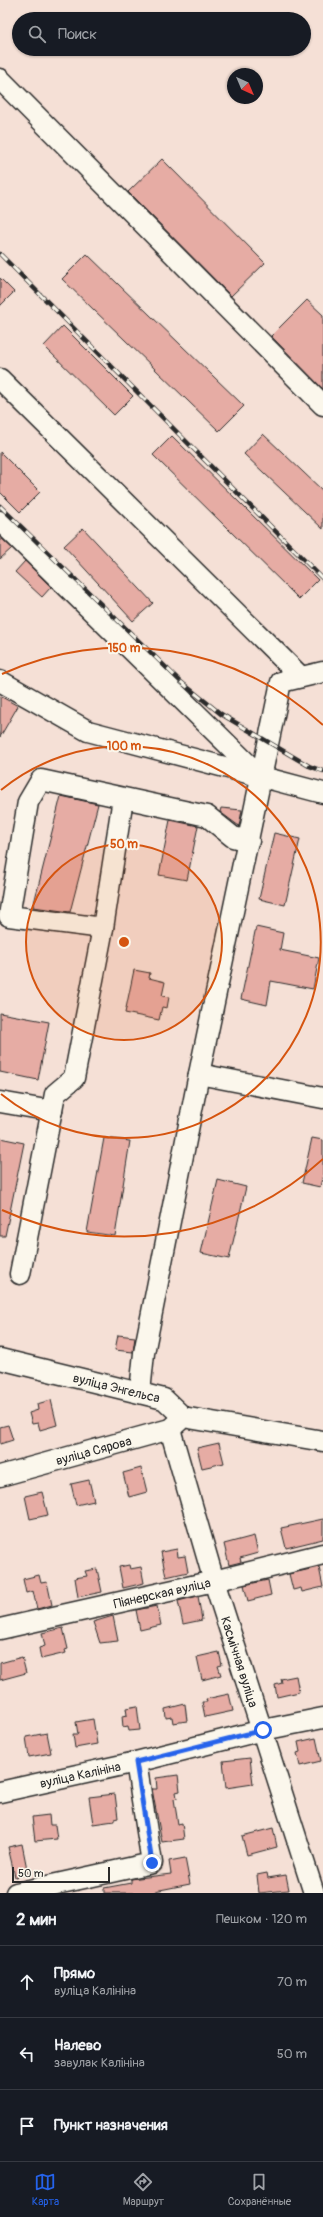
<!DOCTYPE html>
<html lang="ru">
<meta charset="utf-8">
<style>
:root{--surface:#171b24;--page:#242831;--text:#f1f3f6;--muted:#9ea1a6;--line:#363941;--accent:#2563eb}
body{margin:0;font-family:Pangolin,sans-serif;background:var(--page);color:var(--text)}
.compass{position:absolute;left:227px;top:68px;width:36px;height:36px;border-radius:50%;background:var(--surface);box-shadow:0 1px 3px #0004;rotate:136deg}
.scale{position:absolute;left:12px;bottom:10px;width:98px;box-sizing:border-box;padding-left:4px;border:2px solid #2b2b2b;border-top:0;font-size:11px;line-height:14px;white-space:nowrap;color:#2b2b2b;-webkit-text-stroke:3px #fbf7ec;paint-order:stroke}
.stop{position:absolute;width:12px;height:12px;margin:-9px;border:3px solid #2563eb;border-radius:50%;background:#fff}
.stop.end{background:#2563eb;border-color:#fff;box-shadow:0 1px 4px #0008}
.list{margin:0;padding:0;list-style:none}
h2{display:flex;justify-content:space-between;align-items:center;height:52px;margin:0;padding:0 16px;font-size:17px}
h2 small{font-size:13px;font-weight:400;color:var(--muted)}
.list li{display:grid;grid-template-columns:26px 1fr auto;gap:12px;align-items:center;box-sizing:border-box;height:72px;padding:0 16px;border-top:1px solid var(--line)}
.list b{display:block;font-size:15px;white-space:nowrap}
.list p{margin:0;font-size:13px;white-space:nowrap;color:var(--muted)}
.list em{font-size:13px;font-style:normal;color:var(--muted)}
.icon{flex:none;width:22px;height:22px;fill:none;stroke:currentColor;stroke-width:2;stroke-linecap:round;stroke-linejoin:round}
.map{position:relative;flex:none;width:323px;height:1893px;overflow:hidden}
.search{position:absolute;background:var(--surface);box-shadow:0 1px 3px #0004;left:12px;right:12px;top:12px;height:44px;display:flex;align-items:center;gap:10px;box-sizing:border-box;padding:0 14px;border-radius:22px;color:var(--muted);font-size:15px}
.sheet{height:268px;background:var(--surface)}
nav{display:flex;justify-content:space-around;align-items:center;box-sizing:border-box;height:56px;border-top:1px solid var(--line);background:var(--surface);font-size:11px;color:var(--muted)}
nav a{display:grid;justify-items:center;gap:2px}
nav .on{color:var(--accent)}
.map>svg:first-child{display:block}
.building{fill:#e6aca4;stroke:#2b2b2b}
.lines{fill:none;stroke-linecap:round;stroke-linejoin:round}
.minor-casing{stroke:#2b2b2b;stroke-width:23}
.minor{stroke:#fbf7ec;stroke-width:20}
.rail-casing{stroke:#2b2b2b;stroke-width:4.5}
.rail{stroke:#fbf7ec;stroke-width:3;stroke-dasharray:9;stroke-linecap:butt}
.route{stroke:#2563eb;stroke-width:5}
.ring{fill:none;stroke:#d5540f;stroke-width:2}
.labels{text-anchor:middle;stroke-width:4;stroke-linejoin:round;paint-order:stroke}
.street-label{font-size:13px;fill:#2b2b2b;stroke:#fbf7ec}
.centre{fill:#d5540f;stroke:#fbf7ec;stroke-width:2}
.ring-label{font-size:12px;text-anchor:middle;font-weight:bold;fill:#d5540f;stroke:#fbf7ec;stroke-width:4;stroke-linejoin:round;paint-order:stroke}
</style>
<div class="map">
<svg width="323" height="1893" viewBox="0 0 323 1893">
<rect width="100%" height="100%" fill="#f5e0d6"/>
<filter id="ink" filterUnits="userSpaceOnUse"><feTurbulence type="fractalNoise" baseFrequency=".025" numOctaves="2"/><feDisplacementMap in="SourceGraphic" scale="8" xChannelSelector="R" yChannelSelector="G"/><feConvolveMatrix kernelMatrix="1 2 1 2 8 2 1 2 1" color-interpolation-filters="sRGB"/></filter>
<g filter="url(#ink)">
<!-- building -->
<g class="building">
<path d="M162,159L265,263L231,296L128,192Z"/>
<path d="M87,254L244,406L219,431L62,279Z"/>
<path d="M0,278L14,292L0,306Z"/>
<path d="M307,300L323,315V389L271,336Z"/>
<path d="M63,326L133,396L114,415L44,346Z"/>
<path d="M263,434L323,491V529L244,454Z"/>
<path d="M172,436L318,580L299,599L153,455Z"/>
<path d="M0,452L40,492L20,512L0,492Z"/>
<path d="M83,528L153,603L133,621L64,546Z"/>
<path d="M0,537L12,548L0,559Z"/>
<path d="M25,561L51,587L42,597L15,572Z"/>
<path d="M0,696L18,706L0,737Z"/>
<path d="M61,796L98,804L70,912L33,907Z"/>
<path d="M221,808L242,810L239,826L220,812Z"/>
<path d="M170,820L198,826L187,880L159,875Z"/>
<path d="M274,833L300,839L285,905L259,899Z"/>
<path d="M256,927L283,933L280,950L319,958L313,989L271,981L267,1005L241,999Z"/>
<path d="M134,970L150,973L149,978L165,982L162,996L169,997L167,1008L162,1007L159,1020L125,1013Z"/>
<path d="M0,1013L49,1022L38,1080L0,1072Z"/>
<path d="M0,1138L24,1143L5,1236H0Z"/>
<path d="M104,1138L130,1141L115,1236L87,1232Z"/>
<path d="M312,1138L323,1140V1174L320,1187L302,1183Z"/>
<path d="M218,1180L246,1187L229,1259L201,1253Z"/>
<path d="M118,1335L135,1337L133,1352L115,1350Z"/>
<path d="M51,1400L57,1425L40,1430L38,1423L32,1424L29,1413L38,1410L37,1404Z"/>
<path d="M8,1425L13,1440L0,1444V1427Z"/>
<path d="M219,1443L224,1463L202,1468L197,1448Z"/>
<path d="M141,1468L147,1492L129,1497L123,1473Z"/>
<path d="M89,1480L94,1501L76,1505L71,1484Z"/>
<path d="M42,1492L48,1515L30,1519L25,1496Z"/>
<path d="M323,1519V1539L286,1548L281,1528Z"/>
<path d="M254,1536L258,1553L240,1558L241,1562L229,1565L224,1544Z"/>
<path d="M177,1549L178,1557L185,1556L188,1572L166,1577L161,1552Z"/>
<path d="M129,1565L130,1569L141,1567L144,1583L123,1588L119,1567Z"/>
<path d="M319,1567L323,1587L302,1592L301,1588L293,1590L289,1574Z"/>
<path d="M97,1569L102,1592L78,1597L75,1578L87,1576L85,1571Z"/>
<path d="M39,1575L41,1583L47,1582L52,1605L37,1609L33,1591L26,1593L23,1579Z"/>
<path d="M268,1580L271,1595L248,1601L244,1585Z"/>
<path d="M198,1596L202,1620L183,1624L178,1601Z"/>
<path d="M157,1606L161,1625L140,1630L136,1610Z"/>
<path d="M113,1616L118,1641L100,1643L93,1622Z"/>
<path d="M63,1628L68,1649L65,1650L66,1653L41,1659L39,1648L45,1646L42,1633Z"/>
<path d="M219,1652L222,1665L218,1666L221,1675L202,1680L197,1657Z"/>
<path d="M22,1657L26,1673L0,1680V1663Z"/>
<path d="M296,1676L299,1692L277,1697L275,1685L282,1683L281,1679Z"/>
<path d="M229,1694L233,1711L205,1717L202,1702H207L206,1699Z"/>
<path d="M185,1704L187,1721L173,1723L172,1717L166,1718L165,1709Z"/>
<path d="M137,1706L140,1730L129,1731L128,1726L123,1727L122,1716L127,1715L126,1708Z"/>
<path d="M93,1719L97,1744L75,1748L73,1734H78L76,1722Z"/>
<path d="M47,1733L51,1753L29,1757L26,1737Z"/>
<path d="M316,1738L321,1761L300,1766L297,1753L300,1752L298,1742Z"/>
<path d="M250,1758L253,1784L226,1788L223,1761Z"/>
<path d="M178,1775L180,1791L176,1792L177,1798L174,1799L178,1824L182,1823L184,1839L162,1842L152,1789H157L156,1778Z"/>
<path d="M115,1794L118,1818L114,1819V1821L93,1824L89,1797Z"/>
<path d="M49,1815L50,1825H55L57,1839L35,1841L32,1817Z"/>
<path d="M273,1828L277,1847L247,1855L242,1836Z"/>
<path d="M22,1844L28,1874L15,1877L8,1847Z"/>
<path d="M185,1858L190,1884L155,1891V1893H104V1888L131,1883V1879L171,1874L169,1861Z"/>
<path d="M267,1873L268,1878L286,1875L289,1890L259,1893L257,1875Z"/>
</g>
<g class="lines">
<!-- minor casing -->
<g class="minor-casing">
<g id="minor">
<path d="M0,79L323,405"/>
<path d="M0,379L301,677"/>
<path d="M0,521L262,778"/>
<path d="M0,681L88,731L323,793"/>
<path d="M123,798L103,928L9,916L28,802L41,780L207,816L233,837L249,841"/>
<path d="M199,1074L281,682L323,672"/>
<path d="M0,1102L52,1111"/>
<path d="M20,1274L55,1094L74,1078L103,928"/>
<path id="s1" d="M0,1359L164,1399L183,1417L323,1441"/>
<path d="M140,1392L144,1353L199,1074L323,1098"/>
<path id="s2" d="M170,1429L214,1581L314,1893"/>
<path id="s3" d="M0,1476L170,1429L179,1421"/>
<path id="s4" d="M0,1629L214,1581L323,1554"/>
<path id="s5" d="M0,1792L136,1762L263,1730L323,1718"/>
<path d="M16,1893L152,1863L136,1762"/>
</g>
</g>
<!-- minor -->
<use href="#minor" class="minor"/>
<!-- rail casing -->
<g class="rail-casing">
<g id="rail">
<path d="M0,254L323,579"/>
<path d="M0,506L181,682L221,714L309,766L323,771"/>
</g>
</g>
<!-- rail -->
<use href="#rail" class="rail"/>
</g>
</g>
<g class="lines" filter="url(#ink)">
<!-- route -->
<path class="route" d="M152,1863L136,1762L263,1730"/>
</g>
<!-- distance rings -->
<circle cx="124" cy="942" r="98" fill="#d5540f" fill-opacity=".12"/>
<g class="ring">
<circle cx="124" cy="942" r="98"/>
<path d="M1 790A196 196 0 1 1 1 1094"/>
<path d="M323 1159A294 294 0 0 1 2 1210M2 674A294 294 0 0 1 323 725"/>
</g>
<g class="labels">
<!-- street labels -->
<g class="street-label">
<text dy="5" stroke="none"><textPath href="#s1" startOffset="120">вуліца Энгельса</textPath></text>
<text dy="5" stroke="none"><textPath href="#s3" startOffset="97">вуліца Сярова</textPath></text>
<text dy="5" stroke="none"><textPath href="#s4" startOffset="166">Піянерская вуліца</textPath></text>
<text dy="5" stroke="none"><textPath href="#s2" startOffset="243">Касмічная вуліца</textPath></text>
<text dy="5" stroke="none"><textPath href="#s5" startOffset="82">вуліца Калініна</textPath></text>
</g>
</g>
<circle cx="124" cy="942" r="6" class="centre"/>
<g class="ring-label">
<text x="124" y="652">150 m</text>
<text x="124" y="750">100 m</text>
<text x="124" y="848">50 m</text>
</g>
</svg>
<svg class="compass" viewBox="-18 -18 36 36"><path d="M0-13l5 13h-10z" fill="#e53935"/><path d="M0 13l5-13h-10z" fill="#9ea1a6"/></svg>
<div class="scale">50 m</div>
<div class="stop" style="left:263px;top:1730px"></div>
<div class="stop end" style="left:152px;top:1863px"></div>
<div class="search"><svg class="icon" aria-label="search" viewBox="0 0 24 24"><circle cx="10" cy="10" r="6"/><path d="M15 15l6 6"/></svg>Поиск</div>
</div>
<section class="sheet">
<h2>2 мин<small>Пешком · 120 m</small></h2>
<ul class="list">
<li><svg class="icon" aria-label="ahead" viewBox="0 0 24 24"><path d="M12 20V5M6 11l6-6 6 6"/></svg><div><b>Прямо</b><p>вуліца Калініна</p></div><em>70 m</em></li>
<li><svg class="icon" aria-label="left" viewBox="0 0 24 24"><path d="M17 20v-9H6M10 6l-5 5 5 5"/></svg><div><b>Налево</b><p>завулак Калініна</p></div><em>50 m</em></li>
<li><svg class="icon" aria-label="arrive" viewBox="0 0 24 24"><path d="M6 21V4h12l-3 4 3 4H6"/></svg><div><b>Пункт назначения</b></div></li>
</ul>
</section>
<nav>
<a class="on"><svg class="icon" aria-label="map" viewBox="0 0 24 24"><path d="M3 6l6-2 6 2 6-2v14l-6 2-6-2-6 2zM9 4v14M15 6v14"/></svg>Карта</a>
<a><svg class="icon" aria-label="directions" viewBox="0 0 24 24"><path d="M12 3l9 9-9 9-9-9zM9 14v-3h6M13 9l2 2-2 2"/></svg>Маршрут</a>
<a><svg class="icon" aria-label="saved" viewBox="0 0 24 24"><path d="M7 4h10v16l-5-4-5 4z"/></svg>Сохранённые</a>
</nav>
